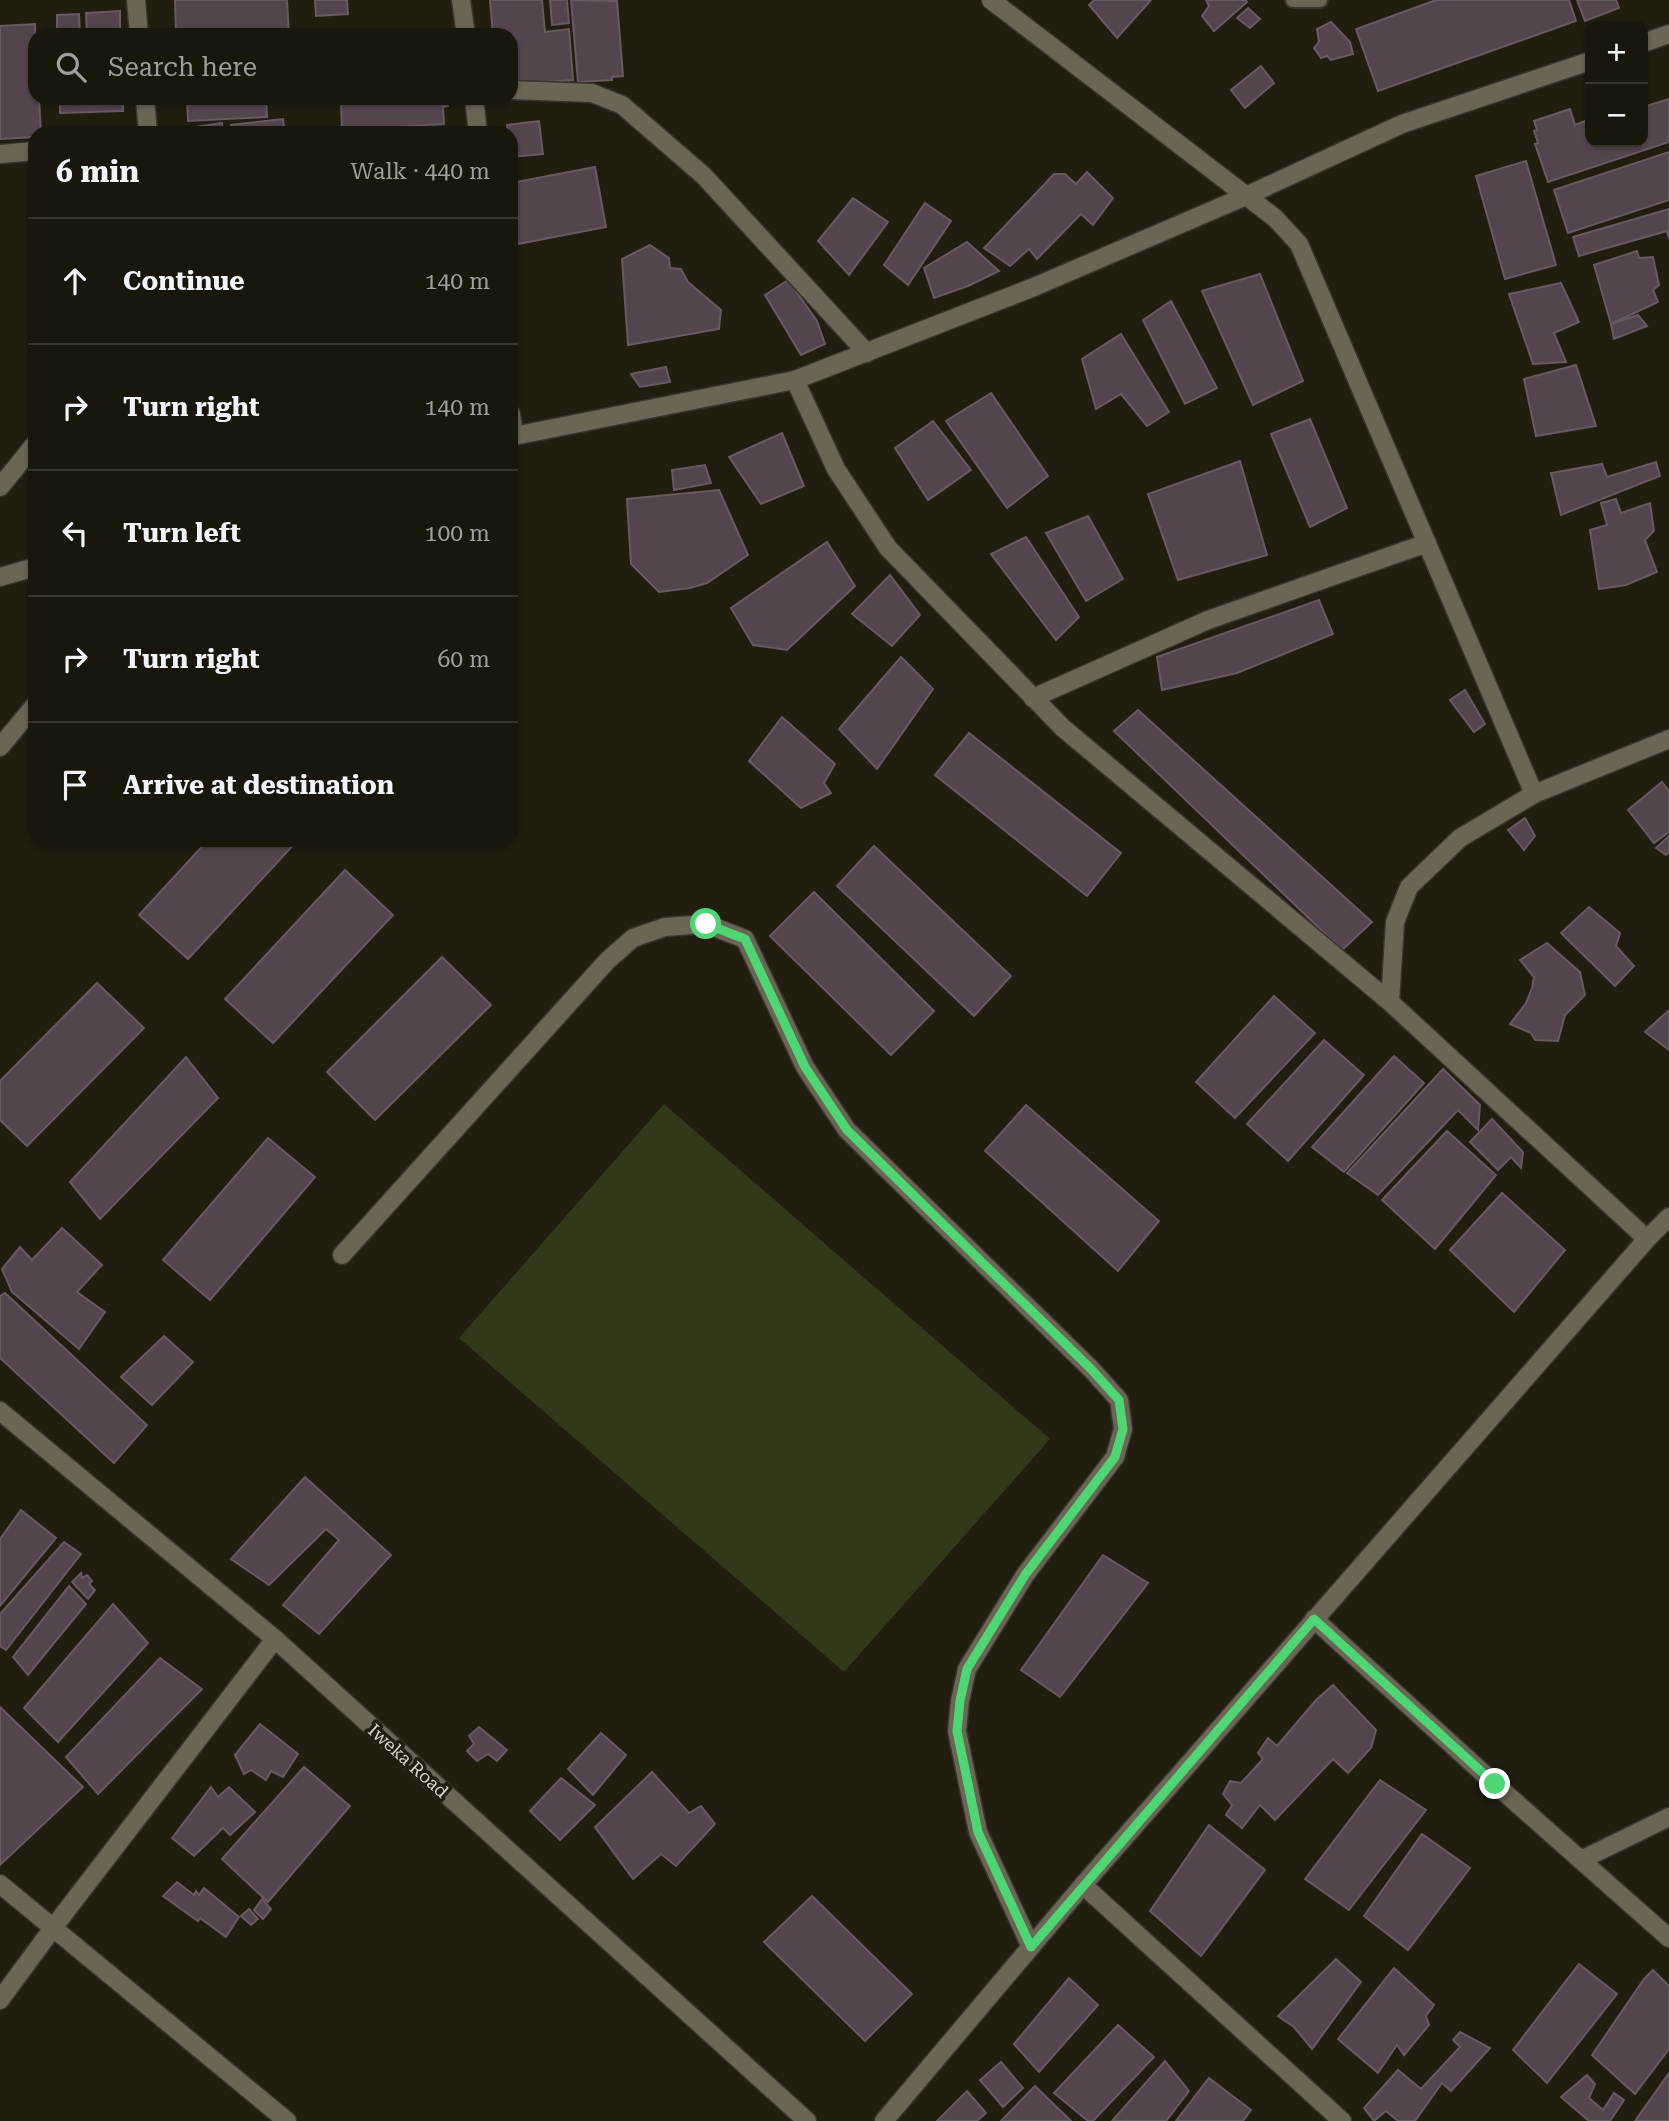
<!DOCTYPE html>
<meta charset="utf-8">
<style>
:root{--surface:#19160b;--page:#262319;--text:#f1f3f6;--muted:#9f9f9d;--line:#37352c}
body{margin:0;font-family:"Roboto Serif",serif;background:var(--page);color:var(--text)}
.controls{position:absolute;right:21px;top:21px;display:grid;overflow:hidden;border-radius:14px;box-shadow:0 2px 5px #0004}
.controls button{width:63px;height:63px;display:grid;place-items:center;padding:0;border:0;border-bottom:2px solid var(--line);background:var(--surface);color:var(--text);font:35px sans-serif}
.stop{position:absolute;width:21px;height:21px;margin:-16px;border:5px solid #4ed675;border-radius:50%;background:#fff}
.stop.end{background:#4ed675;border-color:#fff;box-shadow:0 2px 7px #0008}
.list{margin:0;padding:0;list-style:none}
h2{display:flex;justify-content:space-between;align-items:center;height:91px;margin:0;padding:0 28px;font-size:30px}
h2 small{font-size:23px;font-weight:400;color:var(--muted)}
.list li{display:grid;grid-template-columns:46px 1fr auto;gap:21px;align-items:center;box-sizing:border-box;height:126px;padding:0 28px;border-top:2px solid var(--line)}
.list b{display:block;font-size:26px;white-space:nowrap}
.list em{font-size:23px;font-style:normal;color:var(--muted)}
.icon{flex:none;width:38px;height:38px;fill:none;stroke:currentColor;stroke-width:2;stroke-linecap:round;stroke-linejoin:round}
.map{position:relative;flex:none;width:1669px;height:2121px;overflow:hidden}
.search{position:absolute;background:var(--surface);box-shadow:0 2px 5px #0004;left:28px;top:28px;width:490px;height:77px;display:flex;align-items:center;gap:18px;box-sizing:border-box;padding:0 24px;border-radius:21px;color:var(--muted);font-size:26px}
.panel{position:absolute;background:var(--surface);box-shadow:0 2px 5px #0004;left:28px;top:126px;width:490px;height:721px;border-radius:21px}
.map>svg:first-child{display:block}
.grass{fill:#32391a}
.building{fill:#53454e;stroke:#685962;stroke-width:2}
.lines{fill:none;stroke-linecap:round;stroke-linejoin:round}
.lane-casing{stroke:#38342d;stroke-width:18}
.street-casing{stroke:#38342d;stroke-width:21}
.secondary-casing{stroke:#38342d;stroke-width:21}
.lane{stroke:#6b6556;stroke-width:14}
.street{stroke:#6b6556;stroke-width:18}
.secondary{stroke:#6b6556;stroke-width:18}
.route{stroke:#4ed675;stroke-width:9}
.labels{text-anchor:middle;stroke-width:7;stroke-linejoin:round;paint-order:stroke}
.street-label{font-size:18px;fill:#d9d5cd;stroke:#211d0f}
</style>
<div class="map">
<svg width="1669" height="2121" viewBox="0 0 1669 2121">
<rect width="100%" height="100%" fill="#211d0f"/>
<!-- grass -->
<path class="grass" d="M664,1104L1050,1439L844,1672L459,1338Z"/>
<!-- building -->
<g class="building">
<path d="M175,0H287L289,35H176Z"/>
<path d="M315,0H347L348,14L316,16Z"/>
<path d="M490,0H542L545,32L569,29L573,80L511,85V35H493Z"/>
<path d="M550,0H567L569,23L552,25Z"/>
<path d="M571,0L617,1L623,76L612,77V80L578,82Z"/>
<path d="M1094,0H1151L1117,38L1089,5Z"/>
<path d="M1206,0H1246L1247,2L1214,31L1202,16L1209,6Z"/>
<path d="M1436,0H1569L1576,21L1378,91L1356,29Z"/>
<path d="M1577,0H1616L1619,8L1585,21Z"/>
<path d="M1248,8L1260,19L1250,28L1237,18Z"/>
<path d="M120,11V35H87L86,13Z"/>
<path d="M79,14L80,35H57V15Z"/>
<path d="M1331,22L1350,42L1353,54L1331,60L1327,56L1321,58L1314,48L1319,42L1317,29Z"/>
<path d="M35,24V98H39L41,133H35V137L0,139V26Z"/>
<path d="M442,29L443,35H318V33Z"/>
<path d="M1261,66L1274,83L1245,108L1231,90Z"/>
<path d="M60,98H123V111L60,113Z"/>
<path d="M187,98H266L267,117L188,121Z"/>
<path d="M399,98H448V106L443,107L444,124L342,130L341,104L399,101Z"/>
<path d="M1669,99V142L1548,182L1535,144L1538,143L1534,131L1537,130L1534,121L1570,109L1575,125L1585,121L1586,127L1590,125V142H1643V107Z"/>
<path d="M283,119L285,133H232L231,125Z"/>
<path d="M539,121L543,154L511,157V133H508L507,125Z"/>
<path d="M222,123L223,133H177L176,130Z"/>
<path d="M1669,152V200L1568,233L1554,190Z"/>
<path d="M1526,161L1556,265L1505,279L1476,176Z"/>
<path d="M595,167L606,227L513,245L511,183Z"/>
<path d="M1087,172L1113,198L1093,225L1081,214L1037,259L1029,249L1010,266L984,248L1054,174H1065L1076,184Z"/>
<path d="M853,198L888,222L849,275L818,241Z"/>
<path d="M925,203L951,221L908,285L884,265Z"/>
<path d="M1669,209V239L1667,231L1579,256L1573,237Z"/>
<path d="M967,242L999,271L968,286L934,298L924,268Z"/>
<path d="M650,245L669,258L670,268L681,269L688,282L721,310L719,329L628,345L622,259Z"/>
<path d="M1637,251L1639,258L1653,257L1659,285L1653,290L1658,302L1611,324L1594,265Z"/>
<path d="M1260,274L1303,381L1253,405L1202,291Z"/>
<path d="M788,280L817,321L825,344L801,355L765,295Z"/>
<path d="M1561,283L1579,322L1554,333L1566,362L1533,364L1509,294Z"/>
<path d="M1171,301L1217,388L1185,404L1143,320Z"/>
<path d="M1638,315L1647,326L1614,339L1611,324Z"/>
<path d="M1121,334L1169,412L1147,426L1121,394L1096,409L1082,359Z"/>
<path d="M1576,365L1596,426L1536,436L1524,379Z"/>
<path d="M666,367L670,382L640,387L631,374Z"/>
<path d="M991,393L1048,476L1007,508L946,421Z"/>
<path d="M1310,419L1347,508L1310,527L1271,434Z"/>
<path d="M933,421L971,470L928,500L895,448Z"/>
<path d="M782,433L804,486L761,504L729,457Z"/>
<path d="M1240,461L1267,555L1178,580L1148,494Z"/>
<path d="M1656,462L1660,476L1561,515L1551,473L1602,464L1607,477Z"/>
<path d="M705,465L711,483L674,490L672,470Z"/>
<path d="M719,490L748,555L707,583L690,588L659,592L631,564L627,499Z"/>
<path d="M1616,499L1621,513L1650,503L1654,531L1645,540L1657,572L1626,585L1599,589L1590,530L1607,525L1601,503Z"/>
<path d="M1088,516L1123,579L1086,601L1046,533Z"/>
<path d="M1026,537L1079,617L1056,640L991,554Z"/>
<path d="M827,542L855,586L787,650L753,645L731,608Z"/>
<path d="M890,575L920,615L892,646L852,614Z"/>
<path d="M1319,600L1333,634L1237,673L1162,690L1157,657Z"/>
<path d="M901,657L933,689L877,769L839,729Z"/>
<path d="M1465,690L1485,724L1474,732L1450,700Z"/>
<path d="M1138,710L1372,922L1342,950L1114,731Z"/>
<path d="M782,717L835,764L824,783L831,793L801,808L749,761Z"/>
<path d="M969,733L1121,853L1087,896L935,775Z"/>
<path d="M1662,782L1669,791V832L1654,843L1628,810Z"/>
<path d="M1525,818L1535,836L1524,850L1508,830Z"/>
<path d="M1669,836V852L1666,855L1656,848Z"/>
<path d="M208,840H298L188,959L139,915Z"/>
<path d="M874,846L1011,976L974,1016L837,886Z"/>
<path d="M345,870L393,915L273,1043L225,999Z"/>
<path d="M814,892L934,1011L891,1055L770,936Z"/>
<path d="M1589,907L1620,933L1616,946L1634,966L1615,986L1561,933Z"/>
<path d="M1547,943L1580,972L1585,995L1565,1015L1558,1041L1535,1040L1531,1033L1510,1024L1526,1003L1532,988L1534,977L1520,960Z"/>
<path d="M442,957L491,1005L375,1120L327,1072Z"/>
<path d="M97,983L144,1028L27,1146L0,1120V1081Z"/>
<path d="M1274,996L1315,1033L1235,1118L1196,1082Z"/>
<path d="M1669,1010V1050L1645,1032Z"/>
<path d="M1324,1040L1364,1075L1288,1161L1247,1124Z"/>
<path d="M1394,1056L1424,1083L1344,1172L1312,1147Z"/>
<path d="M186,1057L218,1098L100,1219L70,1182Z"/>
<path d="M1443,1069L1480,1105L1478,1130L1458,1110L1378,1195L1347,1173Z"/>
<path d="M1026,1105L1159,1221L1118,1271L985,1151Z"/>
<path d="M1492,1119L1523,1152L1521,1168L1511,1157L1498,1170L1470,1142Z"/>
<path d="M1447,1131L1496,1175L1435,1249L1382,1200Z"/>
<path d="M268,1138L315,1177L210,1300L163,1260Z"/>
<path d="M1502,1193L1565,1250L1514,1312L1450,1250Z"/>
<path d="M62,1228L102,1265L77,1292L105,1312L79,1349L12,1292L2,1269L20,1247L32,1260Z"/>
<path d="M5,1293L147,1425L114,1463L0,1358V1296Z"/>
<path d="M164,1336L193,1362L152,1405L121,1377Z"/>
<path d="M305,1477L391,1555L319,1634L283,1605L339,1540L326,1529L269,1585L231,1559Z"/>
<path d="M21,1510L56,1538L0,1606V1539Z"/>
<path d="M64,1542L81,1554L6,1650L0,1646V1614Z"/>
<path d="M1103,1555L1148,1583L1060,1697L1021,1670Z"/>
<path d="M81,1573L82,1578L87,1575L92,1581L89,1584L95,1590L88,1599L72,1582Z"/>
<path d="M69,1586L86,1604L28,1675L13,1657Z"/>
<path d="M113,1604L148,1643L58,1742L24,1708Z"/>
<path d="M160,1658L202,1689L98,1794L66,1757Z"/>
<path d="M1333,1685L1376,1730L1371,1748L1348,1773L1333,1759L1275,1820L1260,1805L1242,1828L1226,1815L1232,1805L1223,1794L1230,1781L1241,1783L1263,1759L1258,1753L1268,1738L1277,1746L1316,1700Z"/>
<path d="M0,1707L83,1787L0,1865Z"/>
<path d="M260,1724L298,1754L283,1777L271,1771L266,1780L251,1770L244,1774L235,1755Z"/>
<path d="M479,1727L507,1750L497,1761L488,1754L477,1761L467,1751L474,1744L469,1736Z"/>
<path d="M601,1733L626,1755L593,1795L568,1769Z"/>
<path d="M304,1767L350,1806L268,1902L222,1859Z"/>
<path d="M652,1772L689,1813L701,1806L715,1824L676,1866L661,1854L633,1879L595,1827Z"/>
<path d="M561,1778L595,1805L560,1840L530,1811Z"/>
<path d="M1380,1780L1426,1810L1349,1910L1305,1879Z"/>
<path d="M211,1787L218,1797L229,1787L255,1812L230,1835L223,1828L194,1856L172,1838Z"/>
<path d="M1209,1825L1265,1870L1201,1956L1150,1911Z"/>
<path d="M1422,1834L1470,1868L1408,1950L1364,1916Z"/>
<path d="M177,1882L194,1895L196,1891L199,1895L204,1888L239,1917L226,1937L200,1918L198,1921L163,1896Z"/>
<path d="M812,1896L912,1994L865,2041L764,1942Z"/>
<path d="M262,1899L271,1909L263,1919L254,1910Z"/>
<path d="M249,1909L258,1919L251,1925L241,1916Z"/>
<path d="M1336,1959L1361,1982L1312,2049L1294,2027L1278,2016Z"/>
<path d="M1579,1964L1617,1994L1547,2083L1513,2050Z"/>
<path d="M1394,1968L1434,2005L1426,2016L1429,2025L1404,2055L1397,2045L1378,2073L1338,2039Z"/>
<path d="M1653,1970L1669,1986V2049L1635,2094L1592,2055L1644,1979Z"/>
<path d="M1069,1978L1098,2005L1039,2072L1014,2044Z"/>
<path d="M1118,2025L1154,2057L1093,2121H1088L1054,2093Z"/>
<path d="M1460,2032L1490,2048L1451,2091L1442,2083L1415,2121H1398L1386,2111L1374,2121L1364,2108L1398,2070L1421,2089L1460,2047L1453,2040Z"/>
<path d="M1165,2061L1189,2091L1166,2121H1112Z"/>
<path d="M1001,2062L1023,2088L1003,2107L980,2080Z"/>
<path d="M1669,2073V2121H1635Z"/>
<path d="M1587,2075L1595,2084L1589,2098L1603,2110L1614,2093L1624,2100L1610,2121H1589L1561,2097Z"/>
<path d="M1209,2078L1251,2110L1243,2121H1176Z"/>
<path d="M1035,2086L1071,2121H1001Z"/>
<path d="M967,2091L986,2113L977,2121H937Z"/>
</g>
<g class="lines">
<!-- lane casing -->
<g class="lane-casing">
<path id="lane" d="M1293,0H1320"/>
</g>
<!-- street casing -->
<g class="street-casing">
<g id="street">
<path d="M136,0L139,35"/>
<path d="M461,0L466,35"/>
<path d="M991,0L1275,218L1299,244L1534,794"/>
<path d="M1643,43L1669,34"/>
<path d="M511,90L592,93L622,105L704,176L867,353"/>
<path d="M145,98L148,133"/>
<path d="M474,98L478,133"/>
<path d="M0,154L35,151"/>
<path d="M795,380L836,469L888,548L1063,728L1390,1002L1647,1239"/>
<path d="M511,414L514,436L795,380L1034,287L1246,196L1402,124L1590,61"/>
<path d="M0,487L35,444"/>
<path d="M0,577L35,567"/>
<path d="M1033,698L1208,620L1427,543"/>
<path d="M0,747L35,705"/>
<path d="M1390,1002L1395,922L1409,887L1460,838L1534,794L1669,739"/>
<path d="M342,1255L607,961L633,938L665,927L706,924L745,939L805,1067L847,1130L1091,1369L1119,1400L1123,1429L1115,1457L1025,1575L967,1669L960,1701L957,1731L978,1832L1031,1947"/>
<path d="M1314,1619L1495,1784L1669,1938"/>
<path d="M1581,1860L1669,1817"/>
<path d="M0,1884L287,2121"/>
<path d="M1083,1885L1342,2121"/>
<path d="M0,2000L53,1928L275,1639"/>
<path d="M884,2121L1083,1885L1647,1239L1669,1217"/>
</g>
</g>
<!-- secondary casing -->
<g class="secondary-casing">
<path id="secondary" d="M0,1411L275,1639L807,2121"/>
</g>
<!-- lane -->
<use href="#lane" class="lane"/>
<!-- street -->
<use href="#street" class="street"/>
<!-- secondary -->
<use href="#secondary" class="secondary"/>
</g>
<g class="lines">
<!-- route -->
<path class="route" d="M706,924L745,939L805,1067L847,1130L1091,1369L1119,1400L1123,1429L1115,1457L1025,1575L967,1669L960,1701L957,1731L978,1832L1031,1947L1314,1619L1495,1784"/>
</g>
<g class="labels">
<!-- street labels -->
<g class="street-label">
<text transform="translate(408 1761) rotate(42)" y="6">Iweka Road</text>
</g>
</g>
</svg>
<div class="controls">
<button>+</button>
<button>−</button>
</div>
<div class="stop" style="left:706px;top:924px"></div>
<div class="stop end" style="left:1495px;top:1784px"></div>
<div class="search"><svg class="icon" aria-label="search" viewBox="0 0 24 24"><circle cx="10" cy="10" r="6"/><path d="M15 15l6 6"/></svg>Search here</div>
<section class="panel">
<h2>6 min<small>Walk · 440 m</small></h2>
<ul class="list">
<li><svg class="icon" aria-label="ahead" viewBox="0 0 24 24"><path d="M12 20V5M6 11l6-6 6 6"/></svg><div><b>Continue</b></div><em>140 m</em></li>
<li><svg class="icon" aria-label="right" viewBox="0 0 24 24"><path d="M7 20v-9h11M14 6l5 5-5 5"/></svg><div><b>Turn right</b></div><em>140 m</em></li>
<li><svg class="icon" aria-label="left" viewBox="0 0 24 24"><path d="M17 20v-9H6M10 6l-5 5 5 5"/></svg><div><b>Turn left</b></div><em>100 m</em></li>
<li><svg class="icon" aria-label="right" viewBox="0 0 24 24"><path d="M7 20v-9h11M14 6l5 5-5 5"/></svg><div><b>Turn right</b></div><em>60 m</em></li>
<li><svg class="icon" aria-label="arrive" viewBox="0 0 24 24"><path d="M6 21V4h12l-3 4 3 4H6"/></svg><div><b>Arrive at destination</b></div></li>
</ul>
</section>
</div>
